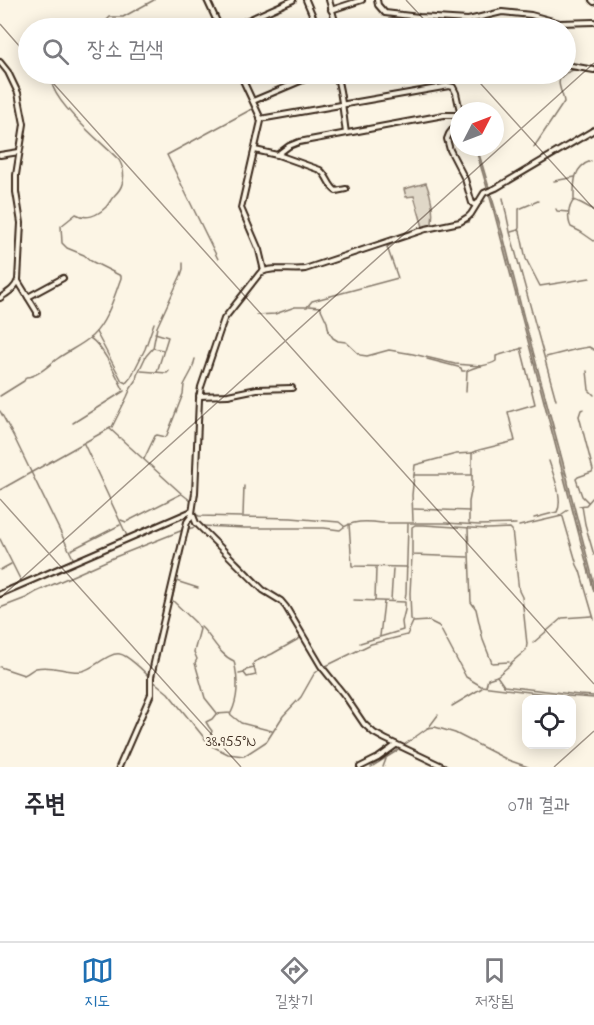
<!DOCTYPE html>
<html lang="ko">
<meta charset="utf-8">
<style>
:root{--surface:#fff;--page:#f2f2f3;--text:#2b2b33;--muted:#7c7c81;--line:#e1e1e2;--accent:#1f6fb2}
body{margin:0;font-family:"Indie Flower","Poor Story",sans-serif;background:var(--page);color:var(--text)}
.controls{position:absolute;right:18px;bottom:18px;display:grid;overflow:hidden;border-radius:12px;box-shadow:0 3px 15px #0003}
.controls button{width:54px;height:54px;display:grid;place-items:center;padding:0;border:0;border-bottom:2px solid var(--line);background:var(--surface);color:var(--text);font:30px sans-serif}
.compass{position:absolute;left:450px;top:102px;width:54px;height:54px;border-radius:50%;background:var(--surface);box-shadow:0 3px 15px #0003;rotate:48deg}
.list{margin:0;padding:0;list-style:none}
h2{display:flex;justify-content:space-between;align-items:center;height:78px;margin:0;padding:0 24px;font-size:26px}
h2 small{font-size:20px;font-weight:400;color:var(--muted)}
.icon{flex:none;width:33px;height:33px;fill:none;stroke:currentColor;stroke-width:2;stroke-linecap:round;stroke-linejoin:round}
.map{position:relative;flex:none;width:594px;height:767px;overflow:hidden}
.search{position:absolute;background:var(--surface);box-shadow:0 3px 15px #0003;left:18px;right:18px;top:18px;height:66px;display:flex;align-items:center;gap:15px;box-sizing:border-box;padding:0 21px;border-radius:33px;color:var(--muted);font-size:22px}
.sheet{height:174px;background:var(--surface)}
nav{display:flex;justify-content:space-around;align-items:center;box-sizing:border-box;height:84px;border-top:2px solid var(--line);background:var(--surface);font-size:16px;color:var(--muted)}
nav a{display:grid;justify-items:center;gap:3px}
nav .on{color:var(--accent)}
.map>svg:first-child{display:block}
.green{fill:#e0d8c8;stroke:#8e8173;stroke-width:1.5}
.water{fill:url(#water-waves);stroke:#85796b;stroke-width:1.5}
.lines{fill:none;stroke-linecap:round;stroke-linejoin:round}
.stream{stroke:#85796b;stroke-width:1.5}
.street-casing{stroke:#3b2a1e;stroke-width:8}
.street{stroke:#fcf5e5;stroke-width:4}
.ticks{fill:none;stroke:#3b2a1e;stroke-width:1.5;stroke-opacity:0.45}
.ticks-label{font-size:15px;text-anchor:middle;fill:#3b2a1e;stroke:#fcf5e5;stroke-width:5;stroke-linejoin:round;paint-order:stroke}
</style>
<div class="map">
<svg width="594" height="767" viewBox="0 0 594 767">
<defs>
<pattern id="water-waves" width="16" height="10" patternUnits="userSpaceOnUse" patternTransform="scale(1.5)"><rect width="16" height="10" fill="#b7ad9e"/><path d="M0 5q4-4 8 0t8 0" fill="none" stroke="#968d80"/></pattern>
</defs>
<rect width="100%" height="100%" fill="#fcf5e5"/>
<filter id="ink" filterUnits="userSpaceOnUse"><feTurbulence type="fractalNoise" baseFrequency=".0167" numOctaves="2"/><feDisplacementMap in="SourceGraphic" scale="12" xChannelSelector="R" yChannelSelector="G"/><feConvolveMatrix kernelMatrix="1 2 1 2 8 2 1 2 1" color-interpolation-filters="sRGB"/></filter>
<g filter="url(#ink)">
<!-- green -->
<path class="green" d="M426,183C431,195 434,210 432,224L423,227L414,196L406,197L404,189Z"/>
<!-- water -->
<path class="water" d="M475,147H477L503,235L524,318L568,481V483L594,583V592L493,208Z"/>
<g class="lines">
<!-- stream -->
<g class="stream">
<path d="M99,28L110,17H123L154,0"/>
<path d="M566,73L573,70L593,72"/>
<path d="M534,147L564,102C563,91 553,81 565,74"/>
<path d="M554,181L575,177"/>
<path d="M503,198L510,232L556,400"/>
<path d="M574,199C574,183 573,167 591,161"/>
<path d="M556,209L557,211L568,212"/>
<path d="M594,210L581,203L574,200C568,207 567,219 571,227L581,232L594,241"/>
<path d="M518,230L520,231L526,259L540,286L590,278"/>
<path d="M511,232L518,230L519,228V209L538,201"/>
<path d="M412,235L469,222L481,203L485,201"/>
<path d="M218,259L167,155L252,109"/>
<path d="M309,306L320,307L327,322L329,332L333,338L338,341L346,342L360,355L367,356L389,350L413,354L455,364L481,366"/>
<path d="M256,315L275,314L295,307H307L312,301L398,278L387,247L399,240"/>
<path d="M96,332L122,381L126,383L131,377L145,349L154,323"/>
<path d="M155,333L168,337L157,372"/>
<path d="M153,348L163,350"/>
<path d="M546,357L577,349L589,347L594,350"/>
<path d="M427,359L458,367L461,368L462,371H465"/>
<path d="M141,371L167,373L169,371"/>
<path d="M587,371L589,390L594,395"/>
<path d="M466,392L467,371C476,365 487,367 496,361V356L523,348"/>
<path d="M0,396L24,381L26,377C37,377 49,365 57,359C68,351 82,345 92,336C107,322 114,297 121,278V276L91,261L84,255L67,248L62,243L61,226L76,214C86,220 97,216 106,207C109,204 111,199 114,196C118,192 121,189 122,184C125,176 123,167 119,160C101,142 62,110 53,87C51,82 53,78 54,74"/>
<path d="M583,409L581,410L579,416L593,470L592,472L578,477L576,479L582,496L588,502"/>
<path d="M0,411L14,437L73,558"/>
<path d="M73,423L124,391C117,377 103,346 90,338"/>
<path d="M110,429L182,494L191,501"/>
<path d="M144,459L155,436L157,435L166,437L167,435L183,394L184,385L192,370L195,359"/>
<path d="M414,475H472"/>
<path d="M0,490L112,427L127,397L131,388L136,381L137,375L146,356L153,348L157,327L181,275L183,269V263"/>
<path d="M195,506V514L199,516L291,518L339,522L344,526"/>
<path d="M579,506L586,505L594,496"/>
<path d="M582,506L585,524L594,555"/>
<path d="M414,509L469,511"/>
<path d="M243,516L244,486"/>
<path d="M559,516L568,510"/>
<path d="M534,518L557,512C564,500 553,474 549,461"/>
<path d="M121,520L126,522L181,494"/>
<path d="M413,521L412,495L415,465L456,454L472,453"/>
<path d="M469,523V502L472,486V453L479,450L515,441L508,412L535,404L521,348"/>
<path d="M349,524L352,566L406,567L407,568"/>
<path d="M202,526L245,528H324L340,530C351,520 367,521 382,523H446L479,525L516,524"/>
<path d="M519,526L562,516L563,517L577,565L580,571L594,619"/>
<path d="M468,528L471,602L476,609L483,640L492,663L509,662"/>
<path d="M187,529L172,600L195,622L200,629L194,652L197,659L195,663L205,698L217,713"/>
<path d="M0,539L21,581"/>
<path d="M71,550L120,525"/>
<path d="M412,555L410,593L411,619L413,621"/>
<path d="M468,557L412,555V527L415,525H424L487,529L510,528L512,530L519,591L522,597L527,644L526,650L512,662L509,666L497,676L488,679L486,686"/>
<path d="M0,570L11,564"/>
<path d="M176,581L198,588"/>
<path d="M0,591L127,536L84,444"/>
<path d="M405,599L406,593L408,524"/>
<path d="M354,600L405,602V610L402,622L403,630L360,643"/>
<path d="M375,600L376,568"/>
<path d="M391,600L393,569"/>
<path d="M0,608L26,598L36,592L115,557L183,530L196,527"/>
<path d="M201,627C212,637 219,655 234,661C238,678 239,697 231,713L216,714L212,719L206,722L209,727L212,731L208,742"/>
<path d="M380,636L384,602"/>
<path d="M533,643L562,618L592,616"/>
<path d="M0,667L24,675C29,673 32,669 36,668C52,664 67,673 82,671C94,669 108,652 120,654C127,655 144,671 149,677"/>
<path d="M324,667L371,644L407,635L413,622L429,621L439,626L466,677L481,686L554,695L594,698"/>
<path d="M244,673L246,670L254,668"/>
<path d="M239,674L244,673L247,677L256,675L253,664L254,662L272,654L302,637"/>
<path d="M497,676L504,686L579,695L594,696"/>
<path d="M153,679L160,649"/>
<path d="M152,680L168,693L210,745L228,754L244,756L267,741L283,716L301,697L314,674L320,669"/>
<path d="M452,706L482,688"/>
<path d="M230,714L241,723L272,731"/>
<path d="M427,728L435,727L455,733L508,760L528,767"/>
<path d="M404,745L429,727L438,715"/>
<path d="M371,767L400,749"/>
<path d="M383,767L386,759"/>
</g>
<!-- street casing -->
<g class="street-casing">
<g id="street">
<path d="M207,0L220,28"/>
<path d="M306,0L318,28"/>
<path d="M329,0L337,28"/>
<path d="M377,0L378,5L385,13L419,17L468,20L502,12L531,15L560,23L594,22"/>
<path d="M592,0L594,2"/>
<path d="M331,10L362,0"/>
<path d="M230,28L293,0"/>
<path d="M292,28L314,19"/>
<path d="M0,62L8,72L18,93L24,124L16,175V192L21,223L18,280C15,289 7,293 0,298"/>
<path d="M566,65L594,70"/>
<path d="M240,74L260,117L261,121L241,208L259,250L264,271"/>
<path d="M336,74C342,93 343,113 346,133"/>
<path d="M242,78L253,74"/>
<path d="M253,101L317,74"/>
<path d="M260,119L449,86L453,87L456,93L460,111"/>
<path d="M459,121L449,134L447,139L450,150L465,179L472,203L475,205"/>
<path d="M255,150L277,155L289,146L299,142L444,115H459"/>
<path d="M0,155L19,152"/>
<path d="M278,155L320,170C328,176 328,185 336,191L346,189"/>
<path d="M18,281L37,312V314"/>
<path d="M28,297L63,278"/>
<path d="M199,396L228,395L257,389L292,388"/>
<path d="M0,594L192,511"/>
<path d="M119,767L151,694V677L159,640L187,522L192,515"/>
<path d="M360,767L378,758L396,745"/>
<path d="M444,767L385,739L374,733L364,724L345,696L321,666L286,607L281,601L263,590L196,523L192,513L195,493L199,399L201,387L224,319L260,273C273,266 291,271 305,269L426,229L460,222L468,217L471,214L484,193L496,188L594,130"/>
</g>
</g>
<!-- street -->
<use href="#street" class="street"/>
</g>
</g>
<!-- ticks -->
<path class="ticks" d="M406,0L432,28M0,24L28,56M45,74L594,684M472,74L594,209M0,499L241,767M0,598L594,63M554,767L594,731"/>
<g class="ticks-label">
<text x="231" y="746">38.955°N</text>
</g>
</svg>
<div class="controls">
<button><svg class="icon" aria-label="locate" viewBox="0 0 24 24"><circle cx="12" cy="12" r="6"/><path d="M12 2v4M12 18v4M2 12h4M18 12h4"/></svg></button>
</div>
<svg class="compass" viewBox="-18 -18 36 36"><path d="M0-13l5 13h-10z" fill="#e53935"/><path d="M0 13l5-13h-10z" fill="#7c7c81"/></svg>
<div class="search"><svg class="icon" aria-label="search" viewBox="0 0 24 24"><circle cx="10" cy="10" r="6"/><path d="M15 15l6 6"/></svg>장소 검색</div>
</div>
<section class="sheet">
<h2>주변<small>0개 결과</small></h2>
<ul class="list">
</ul>
</section>
<nav>
<a class="on"><svg class="icon" aria-label="map" viewBox="0 0 24 24"><path d="M3 6l6-2 6 2 6-2v14l-6 2-6-2-6 2zM9 4v14M15 6v14"/></svg>지도</a>
<a><svg class="icon" aria-label="directions" viewBox="0 0 24 24"><path d="M12 3l9 9-9 9-9-9zM9 14v-3h6M13 9l2 2-2 2"/></svg>길찾기</a>
<a><svg class="icon" aria-label="saved" viewBox="0 0 24 24"><path d="M7 4h10v16l-5-4-5 4z"/></svg>저장됨</a>
</nav>
